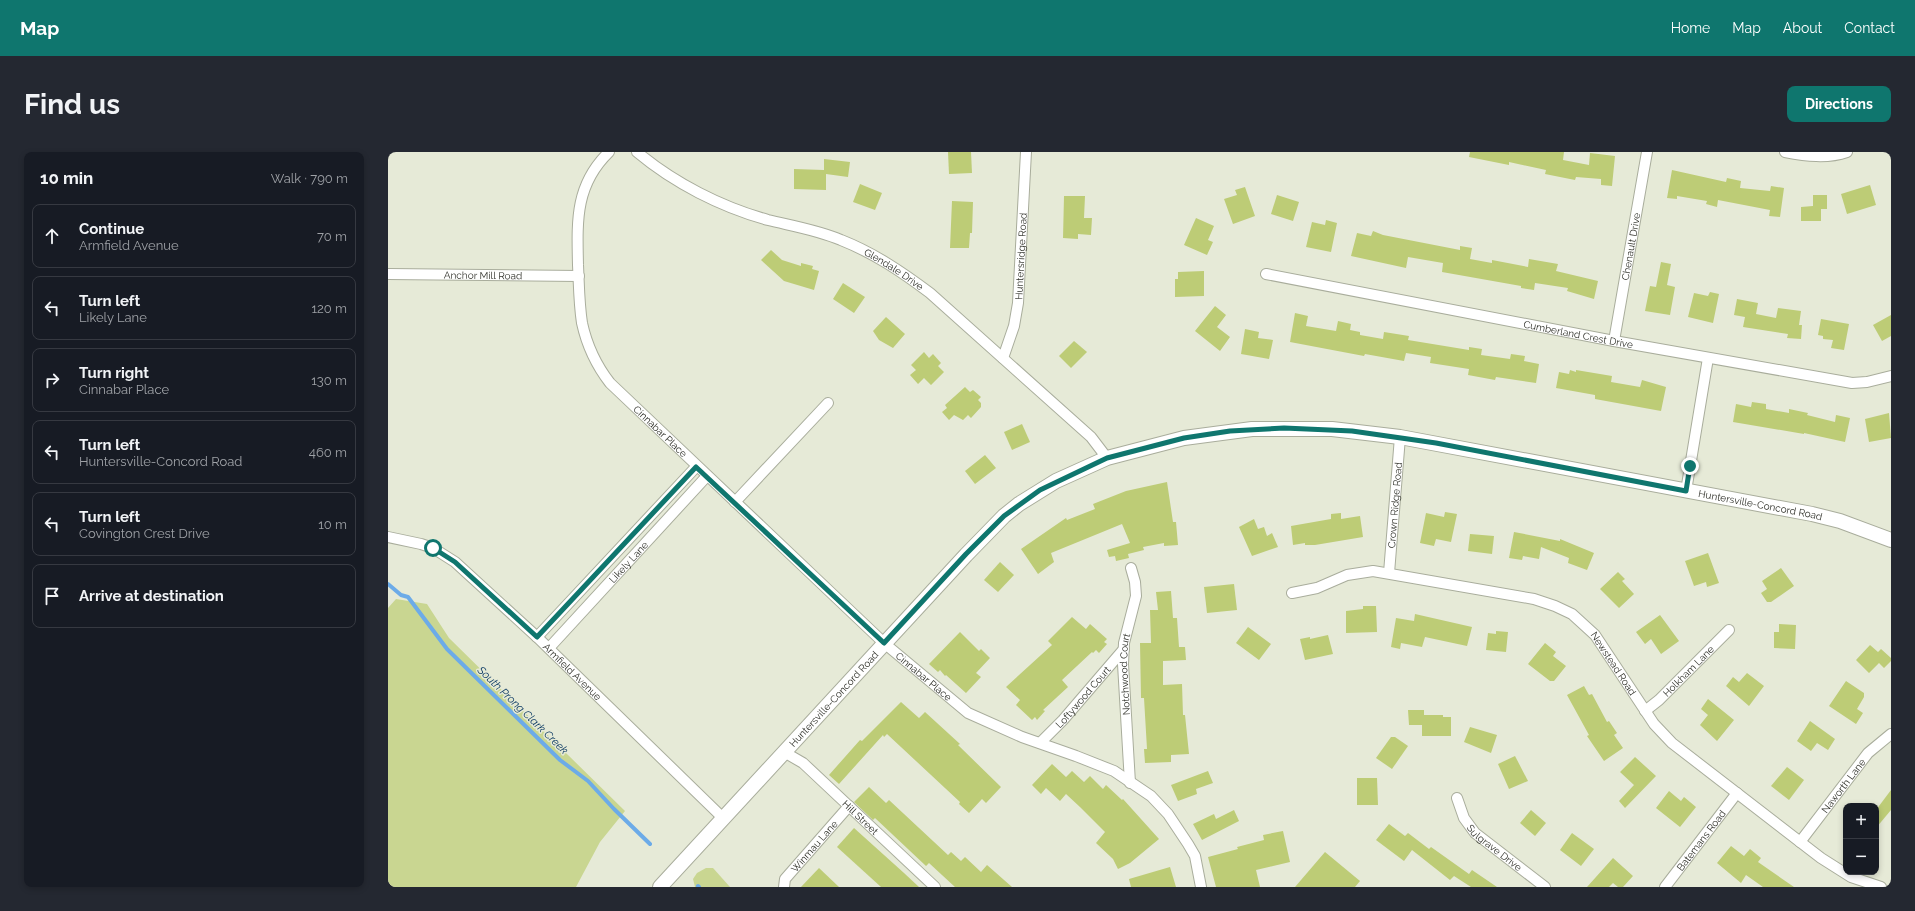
<!DOCTYPE html>
<meta charset="utf-8">
<style>
:root{--surface:#171b24;--page:#242831;--text:#f1f3f6;--muted:#9ea1a6;--line:#363941;--accent:#0f766e}
body{margin:0;font-family:Raleway,sans-serif;background:var(--page);color:var(--text)}
.controls{position:absolute;right:12px;bottom:12px;display:grid;overflow:hidden;border-radius:8px;box-shadow:0 2px 6px #0003}
.controls button{width:36px;height:36px;display:grid;place-items:center;padding:0;border:0;border-bottom:1px solid var(--line);background:var(--surface);color:var(--text);font:20px sans-serif}
.stop{position:absolute;width:12px;height:12px;margin:-9px;border:3px solid #0f766e;border-radius:50%;background:#fff}
.stop.end{background:#0f766e;border-color:#fff;box-shadow:0 1px 4px #0008}
.list{margin:0;padding:0;list-style:none}
h2{display:flex;justify-content:space-between;align-items:center;height:52px;margin:0;padding:0 16px;font-size:17px}
h2 small{font-size:13px;font-weight:400;color:var(--muted)}
.list li{display:grid;grid-template-columns:26px 1fr auto;gap:12px;align-items:center;box-sizing:border-box;height:64px;margin:0 8px 8px;padding:0 8px;border:1px solid var(--line);border-radius:8px}
.list b{display:block;font-size:15px;white-space:nowrap}
.list p{margin:0;font-size:13px;white-space:nowrap;color:var(--muted)}
.list em{font-size:13px;font-style:normal;color:var(--muted)}
.icon{flex:none;width:22px;height:22px;fill:none;stroke:currentColor;stroke-width:2;stroke-linecap:round;stroke-linejoin:round}
.map{position:relative;flex:none;width:1503px;height:735px;overflow:hidden;border-radius:8px}
header{display:flex;align-items:center;gap:24px;box-sizing:border-box;height:56px;padding:0 20px;background:var(--accent);color:#fff}
header strong{font-size:19px}
nav{display:flex;gap:22px;margin-inline-start:auto;font-size:14px}
.intro{display:flex;align-items:center;justify-content:space-between;box-sizing:border-box;height:96px;padding:0 24px}
h1{margin:0;font-size:28px}
.button{padding:10px 18px;border-radius:8px;background:var(--accent);color:#fff;font-size:14px;font-weight:700}
main{display:flex;gap:24px;padding:0 24px}
aside{flex:1;background:var(--surface);border-radius:8px;box-shadow:0 2px 6px #0003}
.map>svg:first-child{display:block}
.green{fill:#c9d691}
.lines{fill:none;stroke-linecap:round;stroke-linejoin:round}
.stream{stroke:#6cabe8;stroke-width:4}
.building{fill:#bdcc76}
.street-casing{stroke:#a9ad9c;stroke-width:12}
.secondary-casing{stroke:#a9ad9c;stroke-width:16}
.street{stroke:#fff;stroke-width:10}
.secondary{stroke:#fff;stroke-width:14}
.route{stroke:#0f766e;stroke-width:5}
.labels{text-anchor:middle;stroke-width:3;stroke-linejoin:round;paint-order:stroke}
.street-label{font-size:10px;fill:#2f3029;stroke:#e6ead7}
.water-label{font-size:11px;font-style:italic;fill:#0e3c64;stroke:#e6ead7}
</style>
<header>
<strong>Map</strong>
<nav><a>Home</a><a>Map</a><a>About</a><a>Contact</a></nav>
</header>
<div class="intro"><h1>Find us</h1><a class="button">Directions</a></div>
<main>
<aside>
<h2>10 min<small>Walk · 790 m</small></h2>
<ul class="list">
<li><svg class="icon" aria-label="ahead" viewBox="0 0 24 24"><path d="M12 20V5M6 11l6-6 6 6"/></svg><div><b>Continue</b><p>Armfield Avenue</p></div><em>70 m</em></li>
<li><svg class="icon" aria-label="left" viewBox="0 0 24 24"><path d="M17 20v-9H6M10 6l-5 5 5 5"/></svg><div><b>Turn left</b><p>Likely Lane</p></div><em>120 m</em></li>
<li><svg class="icon" aria-label="right" viewBox="0 0 24 24"><path d="M7 20v-9h11M14 6l5 5-5 5"/></svg><div><b>Turn right</b><p>Cinnabar Place</p></div><em>130 m</em></li>
<li><svg class="icon" aria-label="left" viewBox="0 0 24 24"><path d="M17 20v-9H6M10 6l-5 5 5 5"/></svg><div><b>Turn left</b><p>Huntersville-Concord Road</p></div><em>460 m</em></li>
<li><svg class="icon" aria-label="left" viewBox="0 0 24 24"><path d="M17 20v-9H6M10 6l-5 5 5 5"/></svg><div><b>Turn left</b><p>Covington Crest Drive</p></div><em>10 m</em></li>
<li><svg class="icon" aria-label="arrive" viewBox="0 0 24 24"><path d="M6 21V4h12l-3 4 3 4H6"/></svg><div><b>Arrive at destination</b></div></li>
</ul>
</aside>
<div class="map">
<svg width="1503" height="735" viewBox="0 0 1503 735">
<rect width="100%" height="100%" fill="#e6ead7"/>
<!-- green -->
<g class="green">
<path d="M8,447L39,452L61,486L237,659L212,690L188,735H0V456Z"/>
<path d="M318,716H325L342,735H307L305,727L309,721Z"/>
</g>
<g class="lines">
<!-- stream -->
<g class="stream">
<path d="M0,432L13,443L20,445L59,497L172,608L200,629L226,657L262,692"/>
<path d="M310,734L311,735"/>
</g>
</g>
<!-- building -->
<g class="building">
<path d="M560,0H583L584,21L561,22Z"/>
<path d="M1082,0H1176L1175,8L1201,13L1202,1L1227,4L1224,34L1213,33V27L1188,25L1187,28L1157,22L1158,18L1121,10V13L1081,5Z"/>
<path d="M436,7L462,10L460,25L438,22V38L406,37V17L436,18Z"/>
<path d="M1284,18L1338,30L1339,26L1353,29L1352,36L1382,39L1383,34L1396,36L1392,65L1381,64L1382,58L1330,48L1329,55L1318,52L1319,49L1289,44V47L1279,46Z"/>
<path d="M472,32L494,41L487,58L465,50Z"/>
<path d="M1482,33L1488,53L1459,62L1453,42Z"/>
<path d="M857,35L867,64L845,72L836,47L849,43L847,38Z"/>
<path d="M889,43L911,50L905,69L883,62Z"/>
<path d="M1425,43H1439V57H1433V69H1413V55L1425,54Z"/>
<path d="M676,44H697L696,66H704L703,83L690,82V87L675,86Z"/>
<path d="M564,49L585,50L584,81H582L581,96H562Z"/>
<path d="M808,66L826,74L820,88L825,90L819,103L796,93Z"/>
<path d="M938,68L949,71L943,100L918,95L924,70L937,73Z"/>
<path d="M985,79L995,83L1072,98V94L1084,96L1082,107L1104,111V108L1140,115L1141,107L1170,112L1168,119L1210,129L1206,147L1179,139L1180,136L1147,131L1146,138L1133,136V134L1054,120L1055,111L1020,105L1018,116L963,104L969,81L983,84Z"/>
<path d="M383,98L394,108L413,114V111L425,114L424,117L431,119L426,138L396,129L373,108Z"/>
<path d="M1273,110L1283,112L1279,133L1287,135L1282,163L1257,159L1262,134L1268,135Z"/>
<path d="M816,119V144L787,145V127H790V120Z"/>
<path d="M455,131L477,145L466,161L445,147Z"/>
<path d="M1322,140L1331,142L1325,171L1300,165L1306,141L1320,144Z"/>
<path d="M1349,147L1370,151L1368,162L1388,166L1390,156L1413,159L1411,173H1414L1413,187L1399,186L1400,182L1355,175L1357,165L1346,163Z"/>
<path d="M827,154L838,163L829,175L842,185L832,199L807,179Z"/>
<path d="M907,161L920,164L918,174L948,179L950,169L963,172L962,178L972,180V183L995,187L996,180L1021,184L1020,188L1081,198V195L1094,197L1093,203L1122,207L1123,202L1137,204L1136,209L1151,212L1148,231L1108,225L1107,228L1080,223L1081,217L1042,211L1043,205L1018,201L1016,209L977,202L976,204L902,190Z"/>
<path d="M1503,163V184L1494,189L1485,173Z"/>
<path d="M498,165L517,182L505,196L491,188L485,179Z"/>
<path d="M1433,167L1461,172L1456,198L1443,196L1445,188L1435,187V184L1430,183Z"/>
<path d="M857,177L871,180L870,186L885,188L881,207L853,202Z"/>
<path d="M686,189L699,200L683,216L671,204Z"/>
<path d="M536,200L541,206L545,202L553,211L550,214L556,220L543,233L536,226L530,232L522,223L528,218L523,213Z"/>
<path d="M1182,218L1188,220V218L1224,224L1223,230L1252,235L1254,228L1278,235L1273,259L1207,247V243L1168,236L1171,220L1181,222Z"/>
<path d="M577,235L582,240L585,238L593,245L590,248L593,251V255L583,266L580,263L575,268L566,263L561,268L554,260L559,256L557,253Z"/>
<path d="M1364,250L1378,252V257L1401,261V257L1420,261L1419,263L1447,270L1448,263L1462,266L1457,290L1416,281V282L1345,270L1348,252L1363,255Z"/>
<path d="M1501,261L1503,286L1481,290L1477,267Z"/>
<path d="M634,272L642,290L624,298L616,280Z"/>
<path d="M597,303L608,316L587,332L577,319Z"/>
<path d="M779,330L785,370H788L790,393L776,394V391L755,395L756,398L740,402L741,406L728,409L727,404L721,405L719,398L742,391L734,372L663,401L666,410L650,422L633,397L678,366L679,368L707,357L705,352L738,339Z"/>
<path d="M1057,360L1069,362L1063,390L1048,387L1046,394L1032,391L1038,361L1056,365Z"/>
<path d="M953,361V367L972,364L975,385L927,393H917V391L905,393L903,374L943,367V362Z"/>
<path d="M866,367L870,377L876,375L879,384L884,381L890,395L864,404L851,375Z"/>
<path d="M1126,380L1172,389V387L1206,401L1199,418L1180,411L1181,406L1153,395L1151,407L1135,404L1134,408L1121,406Z"/>
<path d="M1082,382L1106,384L1104,402L1080,399Z"/>
<path d="M1320,401L1331,431L1319,435L1318,430L1306,434L1297,409Z"/>
<path d="M612,410L626,423L610,440L596,428Z"/>
<path d="M1393,416L1406,434L1383,450H1379L1373,441L1379,437L1374,429Z"/>
<path d="M1230,420L1237,427L1234,429L1246,442L1231,456L1212,437Z"/>
<path d="M846,432L849,458L819,461L816,435Z"/>
<path d="M783,439L785,466H789L791,495H797L798,508L775,509V533L794,532L795,563H797L801,602L783,603V610L757,611L756,597H759L756,546H753L752,491H763L762,458H770L768,440Z"/>
<path d="M975,454H988L989,480L958,481V459L975,457Z"/>
<path d="M1027,462L1084,475L1079,494L1037,485L1034,495L1013,491L1012,497L1003,495L1008,466L1026,469Z"/>
<path d="M1272,463L1291,489L1273,502L1263,487L1257,492L1248,480Z"/>
<path d="M684,465L698,477L702,472L719,487L716,490L719,492L711,501L708,498L705,501L704,500L674,528L680,535L655,558L657,559L649,568L647,565L644,568L628,553L632,548L618,535L664,493L660,489Z"/>
<path d="M1391,472L1408,473L1407,497L1386,496V480H1391Z"/>
<path d="M860,475L883,492L871,508L848,491Z"/>
<path d="M1108,479L1120,480L1118,500L1098,498L1100,481L1108,482Z"/>
<path d="M572,480L591,499L593,497L602,506L588,521L593,525L578,541L558,523L557,524L552,518L550,520L541,512Z"/>
<path d="M940,483L945,502L917,508L912,487L922,485V487Z"/>
<path d="M1157,491L1168,500L1165,504L1178,514L1166,529H1162L1140,512Z"/>
<path d="M1482,493L1490,500L1493,497L1503,506V509L1496,516L1491,511L1481,521L1468,508Z"/>
<path d="M1359,521L1376,534L1361,554L1338,534L1345,525L1351,530Z"/>
<path d="M1458,529L1476,541V545L1469,557L1475,561L1468,572L1441,554Z"/>
<path d="M1196,534L1201,543L1204,542L1219,570L1221,569L1229,581L1226,583L1235,596L1216,609L1199,584L1201,583L1179,543Z"/>
<path d="M1320,547L1346,568L1329,589L1312,573L1320,563L1313,557Z"/>
<path d="M513,550L531,566L537,560L572,592L570,593L613,635L598,651L594,647L581,661L571,652L572,650L499,582L496,585L495,583L451,632L441,623L472,588L474,589Z"/>
<path d="M1020,558H1036V563H1055V565H1063V584H1034V573H1021Z"/>
<path d="M1422,569L1447,587L1440,598L1429,591L1423,599L1409,589Z"/>
<path d="M1082,575L1109,583L1103,601L1076,590Z"/>
<path d="M1003,585H1007L1020,594L1004,617L988,606Z"/>
<path d="M1127,604L1140,629L1121,637L1110,612Z"/>
<path d="M1247,605L1268,624L1237,656L1231,649L1246,633L1232,620Z"/>
<path d="M664,612L678,625L684,619L696,630L702,624L715,637L718,633L734,648L735,647L771,687L742,711L730,717L725,707L708,691L717,680L692,655L678,642L672,649L658,636L653,642L644,633Z"/>
<path d="M1399,615L1416,628L1401,648L1383,634Z"/>
<path d="M820,619L825,631L808,637L809,642L790,649L783,633Z"/>
<path d="M969,626H989L990,653H969Z"/>
<path d="M481,635L498,651L501,648L560,703L563,700L573,709L577,705L593,720L599,713L624,735H567L541,711L538,714L487,666L485,668L466,650Z"/>
<path d="M1503,638V658L1488,676V658Z"/>
<path d="M1281,639L1293,649L1296,645L1308,655L1292,675L1268,656Z"/>
<path d="M846,658L851,669L814,688L805,672L826,662L828,667Z"/>
<path d="M1143,658L1158,671L1147,684L1132,671Z"/>
<path d="M1001,672L1017,684L1020,681L1041,697L1043,695L1081,722L1084,718L1109,735H1083L1066,724L1062,728L1024,698L1016,709L988,688Z"/>
<path d="M466,676L516,721L531,735H493L449,695Z"/>
<path d="M895,679L902,710L868,718L872,735H828L820,705L850,697L849,695L876,688L875,683Z"/>
<path d="M1184,681L1206,697L1193,714L1172,698Z"/>
<path d="M1343,694L1356,704L1362,697L1373,706L1370,710L1406,735H1375L1358,723L1353,731L1329,711Z"/>
<path d="M937,700L972,729L967,735H907Z"/>
<path d="M1225,706L1245,724L1235,735H1230L1225,731L1221,735H1199Z"/>
<path d="M782,715L788,735H743L741,727Z"/>
<path d="M431,716L451,735H413Z"/>
</g>
<g class="lines">
<!-- street casing -->
<g class="street-casing">
<g id="street">
<path id="s1" d="M221,0C187,33 189,69 190,113C191,133 191,152 194,171C199,194 208,213 222,231L496,491L580,561L634,585L688,604L726,619L763,644L780,662L800,692L807,704L813,735"/>
<path id="s2" d="M249,0C286,31 333,55 380,68C405,74 430,78 453,88C486,101 514,120 542,141L703,285L719,306"/>
<path d="M1397,0C1418,4 1439,7 1459,0"/>
<path id="s3" d="M0,122L191,124"/>
<path id="s4" d="M878,122L1226,189L1464,231L1479,230L1503,224"/>
<path id="s5" d="M1226,189L1259,0"/>
<path id="s6" d="M615,206L626,174L630,151L638,0"/>
<path d="M1298,339L1320,206"/>
<path d="M347,350L440,251"/>
<path id="s7" d="M0,385L33,392L45,396L67,410L149,485L335,666"/>
<path id="s8" d="M1001,421L1012,285"/>
<path id="s9" d="M904,441L929,436L959,423L985,419L1146,447L1167,454L1184,462L1207,483L1266,572L1284,591L1433,706L1463,725L1493,735"/>
<path d="M149,485L308,315"/>
<path id="s10" d="M161,496L319,324"/>
<path id="s11" d="M1257,559L1271,548L1341,478"/>
<path id="s12" d="M652,591L675,568L736,497"/>
<path id="s13" d="M396,600L415,611L547,735"/>
<path id="s14" d="M742,631L735,512L736,491L748,444L747,430L743,416"/>
<path id="s15" d="M1069,646L1076,666L1087,681L1157,735"/>
<path id="s16" d="M1412,690L1480,601L1503,582"/>
<path id="s17" d="M396,735L397,727L461,654"/>
<path id="s18" d="M1277,735L1349,641"/>
</g>
</g>
<!-- secondary casing -->
<g class="secondary-casing">
<g id="secondary">
<path id="s19" d="M272,735L578,403L616,364L631,352L668,329L719,306L796,286L864,277H944L1012,285L1424,362L1452,369L1503,388"/>
</g>
</g>
<!-- street -->
<use href="#street" class="street"/>
<!-- secondary -->
<use href="#secondary" class="secondary"/>
</g>
<g class="lines">
<!-- route -->
<path class="route" d="M45,396L67,410L149,485L308,315L496,491L578,402L616,364L652,338L719,306L796,286L842,279L896,276L964,279L1048,291L1298,339L1302,314"/>
</g>
<g class="labels">
<!-- street labels -->
<g class="street-label">
<text dy="4" stroke="none"><textPath href="#s5" startOffset="96">Chenault Drive</textPath></text>
<text dy="4" stroke="none"><textPath href="#s6" startOffset="104">Huntersridge Road</textPath></text>
<text dy="4" stroke="none"><textPath href="#s2" startOffset="285">Glendale Drive</textPath></text>
<text dy="4" stroke="none"><textPath href="#s3" startOffset="95">Anchor Mill Road</textPath></text>
<text dy="4" stroke="none"><textPath href="#s4" startOffset="318">Cumberland Crest Drive</textPath></text>
<text dy="4" stroke="none"><textPath href="#s1" startOffset="316">Cinnabar Place</textPath></text>
<text dy="4" stroke="none"><textPath href="#s8" startOffset="68">Crown Ridge Road</textPath></text>
<text dy="4" stroke="none"><textPath href="#s19" startOffset="1288">Huntersville-Concord Road</textPath></text>
<text dy="4" stroke="none"><textPath href="#s10" startOffset="117">Likely Lane</textPath></text>
<text dy="4" stroke="none"><textPath href="#s9" startOffset="354">Newstead Road</textPath></text>
<text dy="4" stroke="none"><textPath href="#s11" startOffset="59">Holkham Lane</textPath></text>
<text dy="4" stroke="none"><textPath href="#s7" startOffset="233">Armfield Avenue</textPath></text>
<text dy="4" stroke="none"><textPath href="#s14" startOffset="109">Notchwood Court</textPath></text>
<text dy="4" stroke="none"><textPath href="#s1" startOffset="676">Cinnabar Place</textPath></text>
<text dy="4" stroke="none"><textPath href="#s12" startOffset="63">Loftywood Court</textPath></text>
<text dy="4" stroke="none"><textPath href="#s19" startOffset="256">Huntersville-Concord Road</textPath></text>
<text dy="4" stroke="none"><textPath href="#s16" startOffset="71">Naworth Lane</textPath></text>
<text dy="4" stroke="none"><textPath href="#s13" startOffset="101">Hill Street</textPath></text>
<text dy="4" stroke="none"><textPath href="#s18" startOffset="59">Batemans Road</textPath></text>
<text dy="4" stroke="none"><textPath href="#s17" startOffset="52">Winmau Lane</textPath></text>
<text dy="4" stroke="none"><textPath href="#s15" startOffset="64">Sulgrave Drive</textPath></text>
</g>
<!-- water labels -->
<g class="water-label">
<text transform="translate(135 558) rotate(44)" y="4">South Prong Clark Creek</text>
</g>
</g>
</svg>
<div class="controls">
<button>+</button>
<button>−</button>
</div>
<div class="stop" style="left:45px;top:396px"></div>
<div class="stop end" style="left:1302px;top:314px"></div>
</div>
</main>
